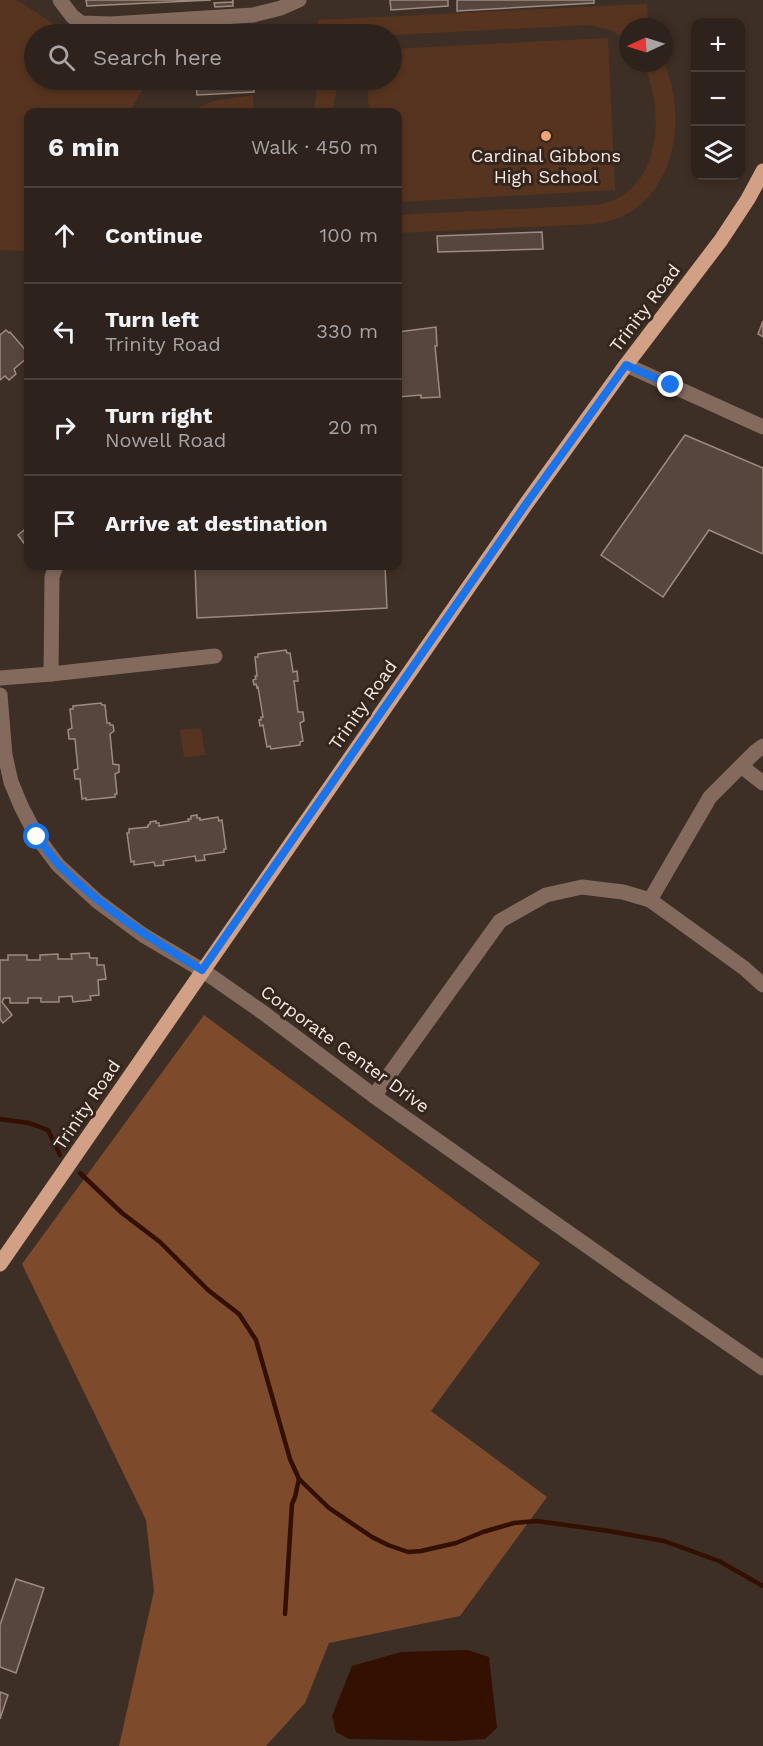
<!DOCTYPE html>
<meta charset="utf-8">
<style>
:root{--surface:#2e231c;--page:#3a2f29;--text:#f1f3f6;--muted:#a7a4a3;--line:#49403b}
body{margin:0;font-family:"Work Sans",sans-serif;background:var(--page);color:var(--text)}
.controls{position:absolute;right:18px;top:18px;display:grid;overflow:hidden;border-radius:12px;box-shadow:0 3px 9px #0003}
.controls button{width:54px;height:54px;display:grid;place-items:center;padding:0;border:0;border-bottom:2px solid var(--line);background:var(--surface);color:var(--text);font:30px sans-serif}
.compass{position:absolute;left:619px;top:18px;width:54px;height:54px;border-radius:50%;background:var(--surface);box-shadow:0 3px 9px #0003;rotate:266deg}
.stop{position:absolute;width:18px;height:18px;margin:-14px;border:4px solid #1a73e8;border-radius:50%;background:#fff}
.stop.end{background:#1a73e8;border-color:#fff;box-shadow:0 2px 6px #0008}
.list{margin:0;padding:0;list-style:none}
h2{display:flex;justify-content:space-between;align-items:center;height:78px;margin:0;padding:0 24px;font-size:26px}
h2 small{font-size:20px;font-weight:400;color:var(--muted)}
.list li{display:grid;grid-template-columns:39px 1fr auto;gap:18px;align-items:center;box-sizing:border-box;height:96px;padding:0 24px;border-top:2px solid var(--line)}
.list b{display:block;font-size:22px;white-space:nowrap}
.list p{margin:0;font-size:20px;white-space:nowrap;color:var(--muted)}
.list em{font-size:20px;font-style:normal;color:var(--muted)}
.icon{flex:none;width:33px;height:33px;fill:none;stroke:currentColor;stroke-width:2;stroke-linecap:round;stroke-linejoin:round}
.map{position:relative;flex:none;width:763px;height:1746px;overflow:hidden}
.search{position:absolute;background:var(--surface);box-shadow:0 3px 9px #0003;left:24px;top:24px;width:378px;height:66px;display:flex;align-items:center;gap:15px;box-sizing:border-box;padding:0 21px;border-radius:33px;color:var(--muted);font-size:22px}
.panel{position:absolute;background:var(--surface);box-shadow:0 3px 9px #0003;left:24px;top:108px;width:378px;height:462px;border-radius:12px}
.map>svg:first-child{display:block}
.green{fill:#57341f}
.forest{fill:#7d4a2b}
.water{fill:#331000}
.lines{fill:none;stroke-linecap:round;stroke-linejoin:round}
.stream{stroke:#331000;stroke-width:4.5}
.building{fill:#57463d;stroke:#9d8b81;stroke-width:1.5}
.minor{stroke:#836a5d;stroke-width:15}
.major{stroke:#d2a085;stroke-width:15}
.route{stroke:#1a73e8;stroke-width:8}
.poi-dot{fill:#efa377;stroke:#34251d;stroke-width:2}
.labels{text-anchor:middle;stroke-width:6;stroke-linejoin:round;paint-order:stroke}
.poi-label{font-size:18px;fill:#f5eae5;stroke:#34251d}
.street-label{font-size:18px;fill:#f5eae5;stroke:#34251d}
</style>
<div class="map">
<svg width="763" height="1746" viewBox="0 0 763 1746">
<rect width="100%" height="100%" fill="#3e2f26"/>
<!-- green -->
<g class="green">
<path d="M0,0H17L69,34H34V80H136L145,86L129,112H28V251L0,250Z"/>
<path d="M647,4L648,22L636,23L640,27H628V41L611,30L589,25L392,35L318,34V20Z"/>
<path d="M608,38L615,190L398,202V112H369L367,80H392V49Z"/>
<path d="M643,63H664C691,124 671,216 594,224L398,233V215L597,205C662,194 666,111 643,63Z"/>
<path d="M319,80H339L332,112H313Z"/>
<path d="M253,95L254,112H189L213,101Z"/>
<path d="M201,728L205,755L184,757L180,730Z"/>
</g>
<!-- forest -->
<path class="forest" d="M204,1015L540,1263L431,1411L547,1497L460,1616L329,1643L305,1703L266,1746H119L154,1591L146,1520L22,1264Z"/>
<!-- water -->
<path class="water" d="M467,1650L489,1657L497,1728L485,1739L452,1741L349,1739L336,1732L332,1716L352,1666L401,1652Z"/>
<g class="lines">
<!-- stream -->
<g class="stream">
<path d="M0,1119L29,1123L48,1130L60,1155"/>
<path d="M80,1173L122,1213L160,1242L208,1290L239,1314L256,1340L290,1459L299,1479L329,1508L372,1537L388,1545L408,1552L421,1551L456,1543L483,1532L514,1523L537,1521L609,1531L664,1541L719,1561L763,1586"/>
<path d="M285,1614L292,1504L295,1497L299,1479"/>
</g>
</g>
<!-- building -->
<g class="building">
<path d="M86,0H211L87,6Z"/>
<path d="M233,0V6L215,7L214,3L232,2Z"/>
<path d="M390,0H448V6L391,10Z"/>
<path d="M457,0H594V3L457,11Z"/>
<path d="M196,80H253L254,92L197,95Z"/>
<path d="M542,232L543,249L438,252L437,236Z"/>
<path d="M763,321V337L758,334Z"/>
<path d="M436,327L437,346H435L440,397L421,398V395L398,397V332Z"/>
<path d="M6,330L9,333L10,332L28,353L26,355L28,357L14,369L16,374L9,380L5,376L0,380V335Z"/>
<path d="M685,435L763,468V554L709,530L663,597L601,555Z"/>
<path d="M24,530L28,535V539L24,543L18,535Z"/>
<path d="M195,566H385L387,608L197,618Z"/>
<path d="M286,650L287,653H290L293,672L297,671L298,681H294L298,712H303L304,721L300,723L303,741L300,742V745L271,749L270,746L267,747L263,725L260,726L259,720H261V717H263L258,687L257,688L256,684L254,685L253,680L256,679L255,676H257L255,657H258V654Z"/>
<path d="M101,703L102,705H105L107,723H110V725H113L114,731L110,734L113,764L119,765V772L115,774L117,794H115V797L86,800V798L82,799L80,779H75L74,770L78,769L75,739H69L68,730L72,728L70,709H73V706Z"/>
<path d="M197,815V818H200V820L218,817L219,821L222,820L226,849H224V852L204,855L205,860L196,861L195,856L163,861L164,865L155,866L154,862L134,865V861L131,862L127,833H129V829L148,827V825L150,824V822L156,821V823H159V826L189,821L188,819H191V816Z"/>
<path d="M89,953L90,958H97V965H104L106,979L98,980L99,995L90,996L91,1000L73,1002L72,996L59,997V1002H41V998H28V1003H10V998H4L2,1002L12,1015L3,1023L0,1019V960H8V955H27V960H40V955L58,954V959H72L71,954Z"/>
<path d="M16,1579L44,1588L16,1673L0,1667V1625Z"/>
<path d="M0,1692L8,1695L0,1719Z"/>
</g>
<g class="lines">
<!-- minor -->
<g class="minor">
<path d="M60,0L72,16L81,23L111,24L253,15L281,8L299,0"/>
<path d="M626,365L763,427"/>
<path d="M51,674L52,577L56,566"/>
<path d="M0,678L51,674L215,656"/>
<path d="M0,695L5,755L11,782L21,806L37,837L58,865L97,901L143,935L202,970L265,1014L374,1096L630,1276L763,1368"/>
<path d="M741,766L763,783"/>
<path d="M650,900L710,797L755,752L763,746"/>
<path d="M374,1096L500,921L546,895L582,887L623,892L650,900L744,968L763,985"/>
</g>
<!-- major -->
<path class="major" d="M0,1264L526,504L626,365L721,240L748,199L763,171"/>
</g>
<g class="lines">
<!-- route -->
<path class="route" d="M37,837C45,847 52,858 60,866C103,909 151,939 202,970L526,504L626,365L671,385"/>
</g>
<!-- markers -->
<circle class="poi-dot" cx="546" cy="136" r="6"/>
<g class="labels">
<!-- poi labels -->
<g class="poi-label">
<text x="546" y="162">Cardinal Gibbons<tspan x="546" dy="21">High School</tspan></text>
</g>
<!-- street labels -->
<g class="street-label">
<text transform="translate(645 308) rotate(-53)" y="6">Trinity Road</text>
<text transform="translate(363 705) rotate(-55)" y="6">Trinity Road</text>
<text transform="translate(345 1049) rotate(36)" y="6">Corporate Center Drive</text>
<text transform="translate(87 1105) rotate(-56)" y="6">Trinity Road</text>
</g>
</g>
</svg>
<div class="controls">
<button>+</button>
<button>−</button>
<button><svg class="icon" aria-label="layers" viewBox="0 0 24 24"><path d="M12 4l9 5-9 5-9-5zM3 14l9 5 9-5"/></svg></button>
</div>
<svg class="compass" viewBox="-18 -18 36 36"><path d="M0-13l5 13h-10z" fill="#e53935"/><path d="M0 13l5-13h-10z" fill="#a7a4a3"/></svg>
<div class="stop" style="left:37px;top:837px"></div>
<div class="stop end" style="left:671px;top:385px"></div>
<div class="search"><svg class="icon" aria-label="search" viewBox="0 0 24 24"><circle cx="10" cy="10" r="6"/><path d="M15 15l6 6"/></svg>Search here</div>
<section class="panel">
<h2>6 min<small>Walk · 450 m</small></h2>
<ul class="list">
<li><svg class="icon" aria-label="ahead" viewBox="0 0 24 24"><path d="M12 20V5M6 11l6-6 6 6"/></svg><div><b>Continue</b></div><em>100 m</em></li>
<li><svg class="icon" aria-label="left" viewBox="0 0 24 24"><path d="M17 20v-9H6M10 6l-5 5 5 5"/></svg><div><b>Turn left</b><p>Trinity Road</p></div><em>330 m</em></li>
<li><svg class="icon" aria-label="right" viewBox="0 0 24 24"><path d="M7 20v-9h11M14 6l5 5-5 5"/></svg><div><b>Turn right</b><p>Nowell Road</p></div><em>20 m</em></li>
<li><svg class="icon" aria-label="arrive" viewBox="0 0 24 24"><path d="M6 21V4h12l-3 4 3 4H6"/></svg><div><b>Arrive at destination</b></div></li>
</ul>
</section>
</div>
